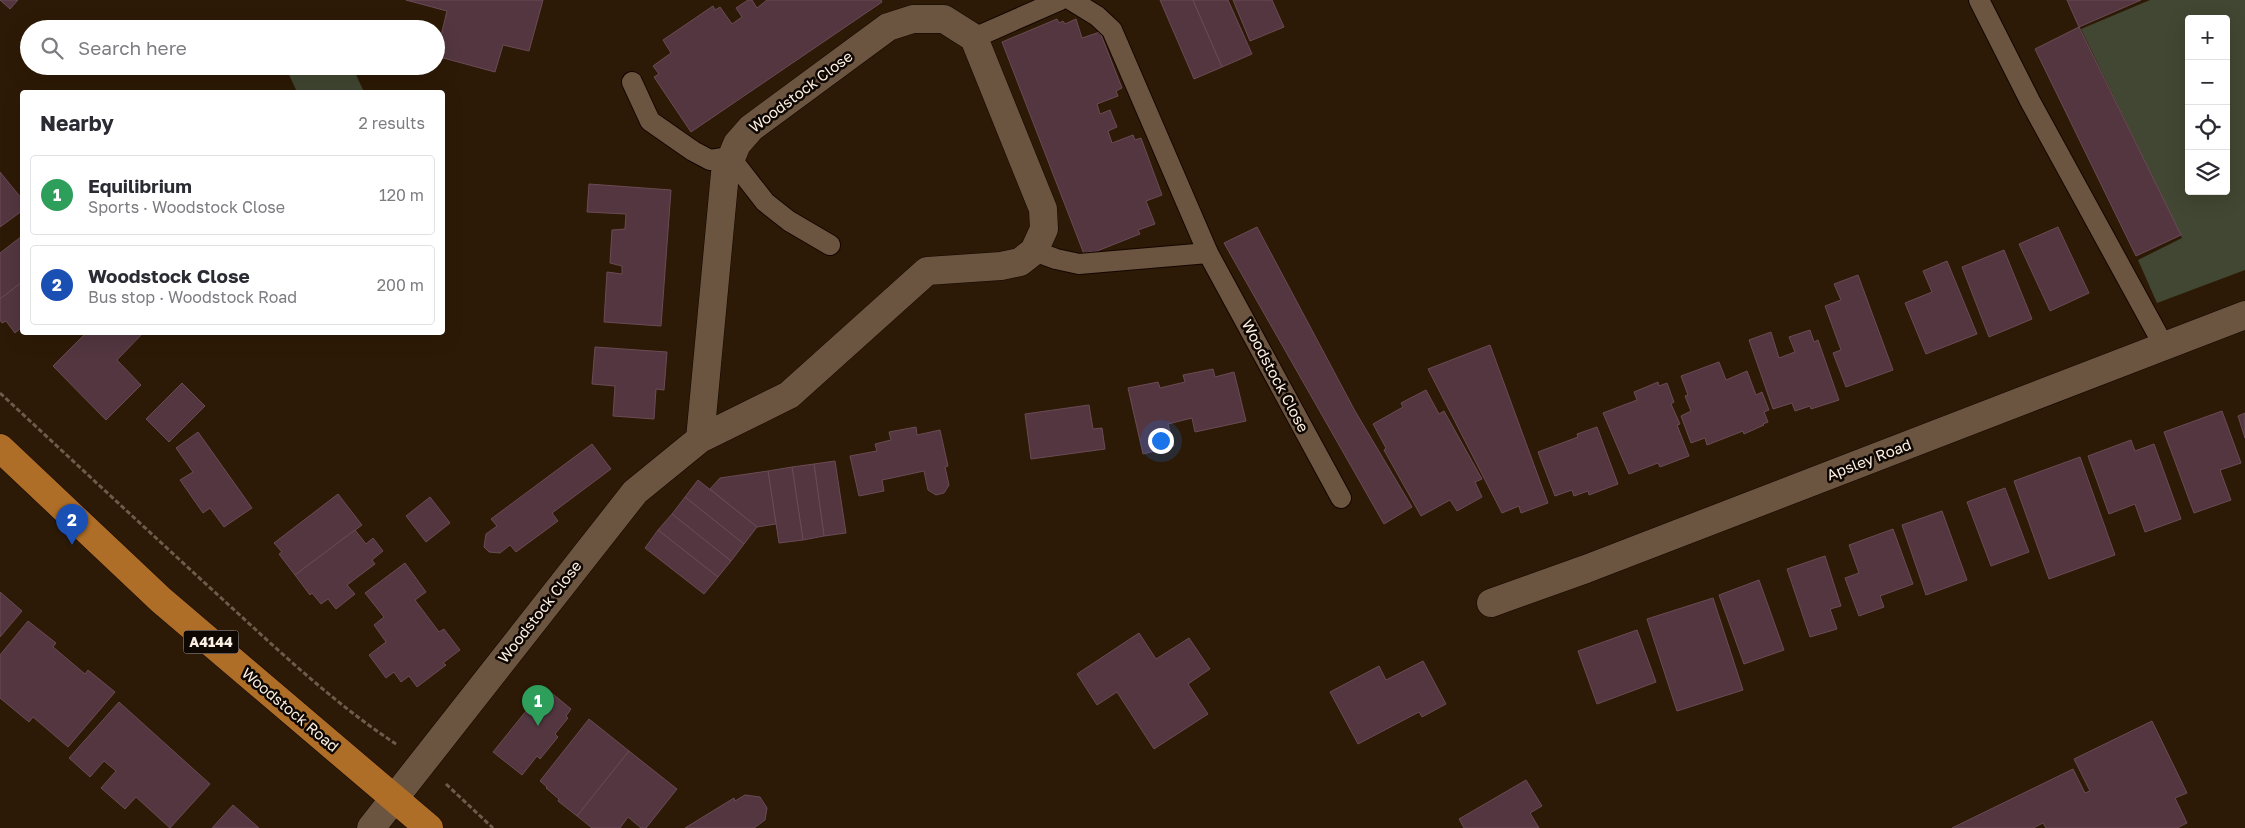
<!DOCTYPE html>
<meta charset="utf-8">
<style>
:root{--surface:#fff;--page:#f7f7f7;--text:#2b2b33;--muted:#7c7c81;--line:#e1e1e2;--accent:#2563eb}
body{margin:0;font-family:"Golos Text",sans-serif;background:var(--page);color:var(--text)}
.controls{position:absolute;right:15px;top:15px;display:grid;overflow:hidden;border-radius:5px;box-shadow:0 5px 20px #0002}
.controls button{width:45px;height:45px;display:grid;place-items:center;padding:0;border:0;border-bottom:1px solid var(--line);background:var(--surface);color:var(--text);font:25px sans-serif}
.you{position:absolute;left:1160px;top:440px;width:18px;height:18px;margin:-12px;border:4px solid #fff;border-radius:50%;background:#1a73e8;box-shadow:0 0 0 8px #1a73e833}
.badge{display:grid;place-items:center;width:32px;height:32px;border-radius:50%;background:var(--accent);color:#fff;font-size:16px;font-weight:700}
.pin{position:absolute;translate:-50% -41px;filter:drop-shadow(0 1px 2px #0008)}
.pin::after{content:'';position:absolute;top:26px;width:18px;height:15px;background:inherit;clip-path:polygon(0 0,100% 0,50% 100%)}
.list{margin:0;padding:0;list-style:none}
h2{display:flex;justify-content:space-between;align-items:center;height:65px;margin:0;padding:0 20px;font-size:21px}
h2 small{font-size:16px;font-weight:400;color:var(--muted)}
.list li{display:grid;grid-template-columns:32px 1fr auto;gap:15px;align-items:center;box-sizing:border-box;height:80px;margin:0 10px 10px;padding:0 10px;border:1px solid var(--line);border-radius:5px}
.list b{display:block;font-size:19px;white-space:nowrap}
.list p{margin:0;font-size:16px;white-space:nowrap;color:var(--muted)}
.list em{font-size:16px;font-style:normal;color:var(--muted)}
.icon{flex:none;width:28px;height:28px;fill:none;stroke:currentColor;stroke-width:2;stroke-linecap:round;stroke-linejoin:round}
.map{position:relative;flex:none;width:2245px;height:828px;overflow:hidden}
.search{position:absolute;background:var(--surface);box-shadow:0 5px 20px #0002;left:20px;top:20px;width:425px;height:55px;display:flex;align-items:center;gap:12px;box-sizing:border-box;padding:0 18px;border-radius:28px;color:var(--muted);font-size:19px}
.panel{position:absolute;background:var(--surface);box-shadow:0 5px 20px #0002;left:20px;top:90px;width:425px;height:245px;border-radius:5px}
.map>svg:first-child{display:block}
.green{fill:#414732;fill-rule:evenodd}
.building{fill:#533640;stroke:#6a4b55}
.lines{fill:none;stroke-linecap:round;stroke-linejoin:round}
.service-casing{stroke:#150500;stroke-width:22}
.minor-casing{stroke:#150500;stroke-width:29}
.primary-casing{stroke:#150500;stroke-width:29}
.path{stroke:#6d5c4b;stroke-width:3;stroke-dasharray:5 2.5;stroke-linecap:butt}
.service{stroke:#6b5540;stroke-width:20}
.minor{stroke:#6b5540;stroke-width:28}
.primary{stroke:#af6e27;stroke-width:28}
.labels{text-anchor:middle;stroke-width:5;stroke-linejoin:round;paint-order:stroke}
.shield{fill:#0f0702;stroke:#b4a99f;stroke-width:1}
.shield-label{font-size:14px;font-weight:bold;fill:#fbeee2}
.street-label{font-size:15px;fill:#fbeee2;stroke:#0f0702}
</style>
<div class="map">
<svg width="2245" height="828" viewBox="0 0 2245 828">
<rect width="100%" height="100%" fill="#2d1a06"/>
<!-- green -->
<g class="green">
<path d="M2150,0H2245V270L2157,303L2138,260L2182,238L2081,29ZM2189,19H2226V191H2189Z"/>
<path d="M285,66H352L364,92H297Z"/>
</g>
<!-- building -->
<g class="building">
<path d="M0,0H18L10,9Z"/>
<path d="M406,0H543L529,51L503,45L495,72L436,56L447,11Z"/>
<path d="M748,0H752L757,8L767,0H881L882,2L691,132L654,77L659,74L653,66L671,53L663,40L713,6L715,10L720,7L732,24L742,17L736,8Z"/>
<path d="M1160,0H1193L1222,67L1194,79Z"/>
<path d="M1193,0H1228L1252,54L1222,67Z"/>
<path d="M1233,0H1272L1284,27L1250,41Z"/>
<path d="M2067,0H2141L2079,27Z"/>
<path d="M1057,19L1059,23L1063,21L1065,24L1076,19L1082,38L1100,32L1122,88L1116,91L1118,96L1097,104L1100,114L1110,110L1117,127L1108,131L1112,143L1133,135L1135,140L1141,138L1162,195L1146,201L1155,224L1138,230L1140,234L1092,253V251L1084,254L1002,42Z"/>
<path d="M2079,27L2181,235L2136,256L2035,49Z"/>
<path d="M0,172L22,199V211L0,227Z"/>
<path d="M589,184L671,190L661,326L604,322L607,272L622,274V266L610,263L612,230L625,229L626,214L587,212Z"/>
<path d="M1257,227L1355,411L1412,507L1384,524L1224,243Z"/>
<path d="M2058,227L2089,293L2050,311L2019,244Z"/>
<path d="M22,236V282L0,299V253Z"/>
<path d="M2004,250L2032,319L1989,337L1962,267Z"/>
<path d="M1947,261L1977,334L1926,354L1905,303L1932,292L1923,271Z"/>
<path d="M1858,275L1893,370L1846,387L1833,353L1841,350L1825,306L1841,300L1834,284Z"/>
<path d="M22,282V327L15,333L6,321L2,323L0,320V299Z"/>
<path d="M1810,330L1814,342L1818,340L1839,400L1811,409L1810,406L1795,411L1792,403L1773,409L1749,340L1771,332L1779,358L1795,352L1789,337Z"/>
<path d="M87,332H144L117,360L141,385L106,420L53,366Z"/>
<path d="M1490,345L1548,503L1521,513L1519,506L1502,513L1428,369Z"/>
<path d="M595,347L667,352L664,390L656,389L654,419L613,416L615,386L592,384Z"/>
<path d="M1719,362L1726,380L1747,371L1756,395L1762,392L1769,410L1764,412L1768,422L1763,424L1764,425L1744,434L1743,431L1707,445L1705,438L1691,443L1681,416L1691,411L1685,396L1688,395L1681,376Z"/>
<path d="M1213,369L1215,377L1234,372L1246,421L1195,432L1192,418L1168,424L1174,446L1143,454L1128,388L1158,382L1160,388L1185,382L1183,375Z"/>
<path d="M1658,382L1659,386L1667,383L1674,402L1671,404L1680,424L1677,425L1689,456L1660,467L1658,463L1629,474L1603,413L1637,400L1634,392Z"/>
<path d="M182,383L205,406L169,442L146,419Z"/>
<path d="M1426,390L1439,414L1444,411L1482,479L1475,482L1482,497L1457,511L1450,500L1421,516L1384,450L1386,448L1373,424L1403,407L1401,403Z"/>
<path d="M1089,405L1093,429L1102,428L1105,449L1031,459L1025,414Z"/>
<path d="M2222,411L2241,463L2220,470L2231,500L2194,513L2164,432Z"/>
<path d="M2245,413V438L2238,416Z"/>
<path d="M916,427L917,435L940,430L948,466L945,467L949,485L944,493L936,495L928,490L924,471L882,480L884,491L859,496L850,456L877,451L875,444L891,440L889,432Z"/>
<path d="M1597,427L1618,484L1589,495L1588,491L1574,496L1572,490L1555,496L1538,452L1578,437L1577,434Z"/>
<path d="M198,432L252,508L224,527L210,508L203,513L180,480L193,472L176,448Z"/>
<path d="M2131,440L2135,451L2154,444L2181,519L2145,532L2135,504L2109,514L2088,456Z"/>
<path d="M592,444L611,469L552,513L558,521L516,552L510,545L500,553L489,552L484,547L486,534L497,526L491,519Z"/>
<path d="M2080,457L2115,555L2049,579L2014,481Z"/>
<path d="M835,461L846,533L824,536L814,464Z"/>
<path d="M814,464L824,536L803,540L792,467Z"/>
<path d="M792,467L803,540L779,543L768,471Z"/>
<path d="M768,471L776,524L757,527L710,489L720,478Z"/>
<path d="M698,480L757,527L744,544L685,497Z"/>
<path d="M2005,488L2029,552L1991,566L1967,502Z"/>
<path d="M338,494L362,525L295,575L279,554L282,552L274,543Z"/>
<path d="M430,497L450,523L426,542L406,516Z"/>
<path d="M685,497L744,544L731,561L672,514Z"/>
<path d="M1942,511L1967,580L1926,595L1902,525Z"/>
<path d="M672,514L731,561L718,577L658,530Z"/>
<path d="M1893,529L1913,584L1880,596L1884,607L1859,616L1845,578L1859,573L1849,545Z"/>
<path d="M355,530L366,544L373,538L383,551L372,560L375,564L347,585L355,594L336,609L328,599L321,604L312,593L310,595L295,575Z"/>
<path d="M658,530L718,577L704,594L645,548Z"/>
<path d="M1825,556L1841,606L1830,609L1837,629L1810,637L1787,569Z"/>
<path d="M405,563L426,592L415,600L439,632L444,629L460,650L443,663L446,665L417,687L409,676L401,682L394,672L386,678L369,655L386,642L374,625L384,617L365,593Z"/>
<path d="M1759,580L1784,650L1744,664L1719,595Z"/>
<path d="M0,592L22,611L0,637Z"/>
<path d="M1713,598L1743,690L1677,711L1647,619Z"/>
<path d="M28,621L56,643L53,647L85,674L88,670L115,692L68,747L33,717L29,722L0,698V655Z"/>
<path d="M1637,630L1656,682L1597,704L1578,651Z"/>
<path d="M1139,633L1156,659L1189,638L1210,669L1188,684L1208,714L1154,749L1117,692L1097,705L1077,674Z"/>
<path d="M1423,661L1446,704L1422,717L1419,712L1358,744L1330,692L1379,666L1386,680Z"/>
<path d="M548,690L571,709L566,716L568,718L555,734L558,737L540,759L537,756L522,775L493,752L539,695L541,698Z"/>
<path d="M119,702L210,784L170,828L136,797L125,809L101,788L116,771L104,761L90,777L69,758Z"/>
<path d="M589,719L629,751L577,816L558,801L559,799L546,788L547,787L540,781Z"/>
<path d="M2152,721L2187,793L2175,798L2187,823L2177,828H2046L2043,823L2033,828H1952L2073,769L2085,793L2090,791L2074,759Z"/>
<path d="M629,751L677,789L646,828H641L628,817L620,828H592L577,816Z"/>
<path d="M1526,780L1542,806L1530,813L1539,828H1464L1459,819Z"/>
<path d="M745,795L760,797L767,808L765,820L754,828H685L734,798L735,801Z"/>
<path d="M233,805L259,828H212Z"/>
</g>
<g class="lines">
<!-- service casing -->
<g class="service-casing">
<g id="service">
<path d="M1071,0L1097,16L1112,30L1208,253L1341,498"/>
<path d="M1979,0L2030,101L2164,346"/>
<path d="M974,38L1060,0"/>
<path d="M632,82L650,121L693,151L710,160L730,157L765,202L789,221L830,245"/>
<path d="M1034,251L1056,259L1079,264L1208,253"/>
</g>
</g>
<!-- minor casing -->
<g class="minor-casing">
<g id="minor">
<path d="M1491,603L1586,569L2245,315"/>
<path d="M371,828L635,492L700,439L789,395L927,271L1001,266L1020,262L1034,251L1044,229L1043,209L974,38L944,19H913L888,27L751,128L737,144L725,173L700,439"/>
</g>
</g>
<!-- primary casing -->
<g class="primary-casing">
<path id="primary" d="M0,448L161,600L429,828"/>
</g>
<!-- path -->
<g class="path">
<path d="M0,393C73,461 146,529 219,596C276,648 332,702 396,744"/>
<path d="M446,784L493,828"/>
</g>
<!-- service -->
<use href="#service" class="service"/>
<!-- minor -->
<use href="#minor" class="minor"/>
<!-- primary -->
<use href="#primary" class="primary"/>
</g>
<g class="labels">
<!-- shield labels -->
<rect class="shield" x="183.5" y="630.5" width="55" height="23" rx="4"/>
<g class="shield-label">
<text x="211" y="647">A4144</text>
</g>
<!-- street labels -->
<g class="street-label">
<text transform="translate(801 92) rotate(-37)" y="5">Woodstock Close</text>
<text transform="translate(1275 376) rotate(62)" y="5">Woodstock Close</text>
<text transform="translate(1869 460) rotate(-21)" y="5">Apsley Road</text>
<text transform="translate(540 612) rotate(-52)" y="5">Woodstock Close</text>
<text transform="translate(290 710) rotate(40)" y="5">Woodstock Road</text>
</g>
</g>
</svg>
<div class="controls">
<button>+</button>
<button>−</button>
<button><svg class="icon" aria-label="locate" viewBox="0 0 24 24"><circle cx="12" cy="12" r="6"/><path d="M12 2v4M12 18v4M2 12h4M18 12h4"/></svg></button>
<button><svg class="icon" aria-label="layers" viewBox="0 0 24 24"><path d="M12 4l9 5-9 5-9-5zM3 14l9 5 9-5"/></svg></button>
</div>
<div class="you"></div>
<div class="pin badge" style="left:538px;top:726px;background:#2e9e5b">1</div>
<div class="pin badge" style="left:72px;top:545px;background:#1a4fb4">2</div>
<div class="search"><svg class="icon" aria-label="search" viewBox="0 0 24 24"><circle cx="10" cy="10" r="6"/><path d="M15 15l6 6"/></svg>Search here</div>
<section class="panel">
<h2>Nearby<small>2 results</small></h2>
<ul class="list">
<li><span class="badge" style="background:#2e9e5b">1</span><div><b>Equilibrium</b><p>Sports · Woodstock Close</p></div><em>120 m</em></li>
<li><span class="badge" style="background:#1a4fb4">2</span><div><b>Woodstock Close</b><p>Bus stop · Woodstock Road</p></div><em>200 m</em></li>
</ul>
</section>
</div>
